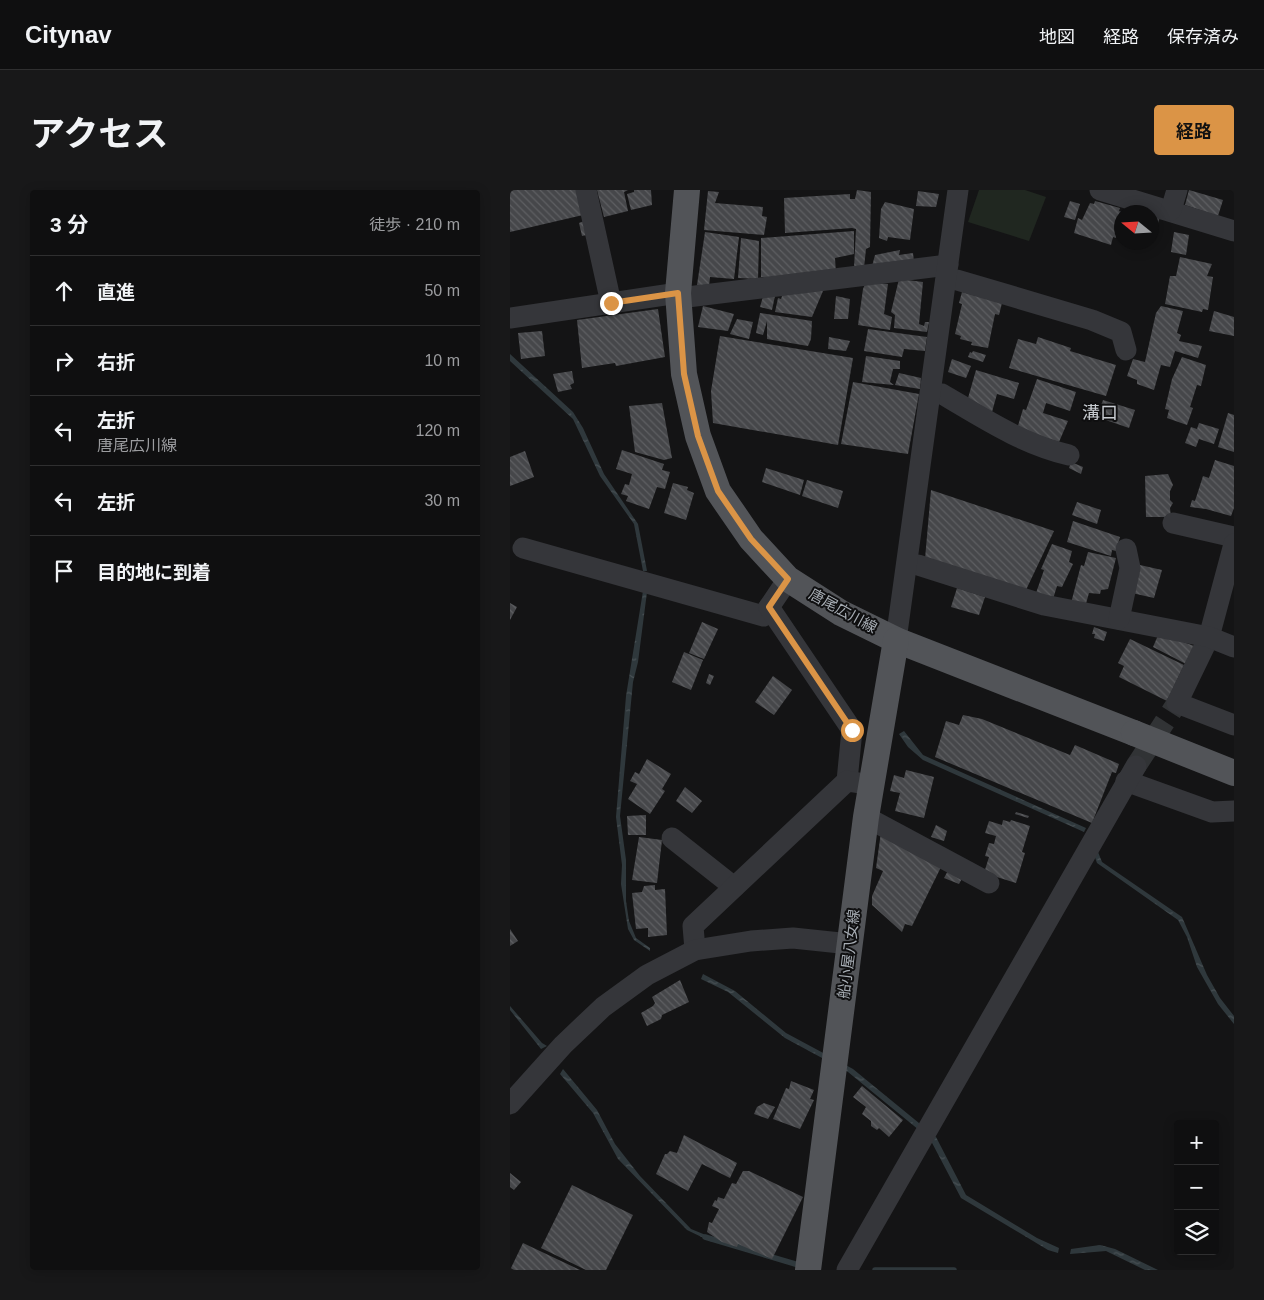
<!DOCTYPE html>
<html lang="ja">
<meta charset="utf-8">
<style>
:root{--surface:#0f0f10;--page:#181819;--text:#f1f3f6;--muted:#9b9c9f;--line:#2f2f30;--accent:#db9446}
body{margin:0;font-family:Arial,"Noto Sans JP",sans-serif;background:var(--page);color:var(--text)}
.controls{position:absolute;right:15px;bottom:15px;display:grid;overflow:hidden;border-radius:5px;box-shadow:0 2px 12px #0003}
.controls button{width:45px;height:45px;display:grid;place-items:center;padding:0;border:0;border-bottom:1px solid var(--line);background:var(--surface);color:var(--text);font:25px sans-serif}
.compass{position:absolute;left:604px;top:15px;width:45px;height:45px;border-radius:50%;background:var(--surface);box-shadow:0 2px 12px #0003;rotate:288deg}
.stop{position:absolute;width:15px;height:15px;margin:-11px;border:4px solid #db9446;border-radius:50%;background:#fff}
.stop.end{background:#db9446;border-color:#fff;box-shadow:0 1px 5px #0008}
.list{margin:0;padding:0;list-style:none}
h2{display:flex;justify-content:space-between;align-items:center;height:65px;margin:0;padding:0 20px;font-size:21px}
h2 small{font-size:16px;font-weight:400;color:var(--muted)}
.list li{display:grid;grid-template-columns:32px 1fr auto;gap:15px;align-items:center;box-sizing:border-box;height:70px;padding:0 20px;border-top:1px solid var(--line)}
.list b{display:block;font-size:19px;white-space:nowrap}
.list p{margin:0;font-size:16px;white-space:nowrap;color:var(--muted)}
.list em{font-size:16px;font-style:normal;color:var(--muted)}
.icon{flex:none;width:28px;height:28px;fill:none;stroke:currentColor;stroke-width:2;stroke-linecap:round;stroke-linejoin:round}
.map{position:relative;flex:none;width:724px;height:1080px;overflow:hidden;border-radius:5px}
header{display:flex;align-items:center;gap:30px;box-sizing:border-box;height:70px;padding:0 25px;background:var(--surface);border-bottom:1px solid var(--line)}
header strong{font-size:24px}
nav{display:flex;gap:28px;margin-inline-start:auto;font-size:18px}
.intro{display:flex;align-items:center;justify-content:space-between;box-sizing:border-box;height:120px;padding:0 30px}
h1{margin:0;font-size:35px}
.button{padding:12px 22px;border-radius:5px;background:var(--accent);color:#111;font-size:18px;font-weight:700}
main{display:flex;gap:30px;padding:0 30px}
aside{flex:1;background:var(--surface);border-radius:5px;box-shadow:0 2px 12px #0003}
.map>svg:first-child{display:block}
.grass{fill:#202720}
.water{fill:url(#water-ripples)}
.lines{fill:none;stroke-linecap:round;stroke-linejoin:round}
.stream{stroke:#2f383c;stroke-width:5.5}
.building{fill:url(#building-back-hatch)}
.minor-tunnel{stroke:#313335;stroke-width:21;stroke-dasharray:21 11;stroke-linecap:butt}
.minor{stroke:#35363a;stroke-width:21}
.major{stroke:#525458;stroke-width:26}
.major-bridge{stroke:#525458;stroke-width:26}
.route{stroke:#db9446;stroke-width:6}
.labels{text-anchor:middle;stroke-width:4;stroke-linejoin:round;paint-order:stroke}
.street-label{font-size:15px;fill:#a7adb4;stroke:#0f0f10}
.quarter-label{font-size:18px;fill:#c7cbd0;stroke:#0f0f10}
</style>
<header>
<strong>Citynav</strong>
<nav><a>地図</a><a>経路</a><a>保存済み</a></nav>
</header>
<div class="intro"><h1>アクセス</h1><a class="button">経路</a></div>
<main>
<aside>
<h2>3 分<small>徒歩 · 210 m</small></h2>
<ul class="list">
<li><svg class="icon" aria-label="ahead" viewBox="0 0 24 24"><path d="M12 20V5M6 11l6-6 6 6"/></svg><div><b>直進</b></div><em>50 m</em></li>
<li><svg class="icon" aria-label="right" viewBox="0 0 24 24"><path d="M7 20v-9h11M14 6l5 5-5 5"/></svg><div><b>右折</b></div><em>10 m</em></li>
<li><svg class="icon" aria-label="left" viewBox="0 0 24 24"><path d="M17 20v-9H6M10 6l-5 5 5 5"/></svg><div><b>左折</b><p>唐尾広川線</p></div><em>120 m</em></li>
<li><svg class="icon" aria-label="left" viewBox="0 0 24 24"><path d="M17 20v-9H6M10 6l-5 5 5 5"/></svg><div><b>左折</b></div><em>30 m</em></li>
<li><svg class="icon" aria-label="arrive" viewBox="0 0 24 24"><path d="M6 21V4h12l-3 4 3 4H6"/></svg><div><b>目的地に到着</b></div></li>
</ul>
</aside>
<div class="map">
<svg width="724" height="1080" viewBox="0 0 724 1080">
<defs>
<pattern id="water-ripples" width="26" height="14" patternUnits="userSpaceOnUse" patternTransform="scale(1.25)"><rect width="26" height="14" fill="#2f383c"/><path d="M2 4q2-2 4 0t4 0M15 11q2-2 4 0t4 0" fill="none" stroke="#4a5256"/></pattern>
<pattern id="building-back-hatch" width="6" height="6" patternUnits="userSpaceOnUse" patternTransform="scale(1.25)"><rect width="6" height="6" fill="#46474a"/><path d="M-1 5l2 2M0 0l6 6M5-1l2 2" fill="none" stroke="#5e5f62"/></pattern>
</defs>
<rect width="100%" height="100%" fill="#141415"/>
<!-- grass -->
<path class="grass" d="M469,0H515L536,7L519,51L458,32Z"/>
<!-- water -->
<g class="water">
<path d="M0,164L63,222L73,238L94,284L128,334L137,381H133L124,334L90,286L63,229L0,171Z"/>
<path d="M133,401L137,402L128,472L123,492L110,626L116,670V711L119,731L126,748L140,758V761L124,750L118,739L111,694L112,675L106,627L116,506Z"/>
<path d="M394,541L413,565L576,638L574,642L413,570L398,557L389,544Z"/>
<path d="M586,657L592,672L672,727L697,785L710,808L724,826V834L708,814L687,777L677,747L668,730L587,673L582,659Z"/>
<path d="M193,784L225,801L276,843L343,879L426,947L456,1005L527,1048L549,1058L548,1063L538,1060L451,1008L420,949L338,882L275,848L218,802L191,789Z"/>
<path d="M0,816L32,853L37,856L31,859L0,820Z"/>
<path d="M53,879L87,920L105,954L130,986L181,1039L203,1048L202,1052L177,1040L108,969L83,923L50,884Z"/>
<path d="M590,1055L605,1059L648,1080H635L596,1061L560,1064L561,1059Z"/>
</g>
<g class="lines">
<!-- stream -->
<g class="stream">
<path d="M195,1047L292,1076"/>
<path d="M365,1080H444"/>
</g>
</g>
<!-- building -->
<g class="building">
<path d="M0,0H68L73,25L0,42Z"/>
<path d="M87,0H118L114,2L118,21L94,27Z"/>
<path d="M124,0H141L142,15L121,20L117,4L124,2Z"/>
<path d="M347,0L361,2L360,57L356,59L354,78H344L346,39L342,38L275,43L274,8L340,4V9H345Z"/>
<path d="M679,0L713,10L708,26L675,15Z"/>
<path d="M198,1L209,2L205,13L253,17L252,26L257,27L254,45L194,40Z"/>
<path d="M408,1L429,4L426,17L406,16Z"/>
<path d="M560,11L570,14L565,30L554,27Z"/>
<path d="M585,11L610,18L609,21L612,22L606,48L603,47L601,55L564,43L568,28L572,30L580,13L584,14Z"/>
<path d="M375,12L404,19L400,50L378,47L377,51L369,48L371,19Z"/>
<path d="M642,24L650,27L642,51Z"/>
<path d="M74,31L77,45L72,46L69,33Z"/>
<path d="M344,41V64L325,68L326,83L287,87H251V48Z"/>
<path d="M195,42L229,47L224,89L200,87L199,97L187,95Z"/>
<path d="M664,42L679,45L676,65L661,62Z"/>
<path d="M231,48L249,51L248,89L228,88Z"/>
<path d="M390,60L389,65L403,63L404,72L361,80L365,65Z"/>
<path d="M670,67L702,74L697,86L703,87L698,120L693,119L692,122L655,114L660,86H666Z"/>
<path d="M389,89L413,92L409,134L414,136L415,132H419L417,142L384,138L385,125L381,122Z"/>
<path d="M356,92L378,94L374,124L382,127L380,140L348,135L353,99Z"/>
<path d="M296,97L313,101L302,127L265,122L268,108L271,109L273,103Z"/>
<path d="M452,102L492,113L489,125L485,124L478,158L461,155L462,152L450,149L451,146L445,144L452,114L449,113Z"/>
<path d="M254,103L265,106L262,120L250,117Z"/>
<path d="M326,106L340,109L338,129H324Z"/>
<path d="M193,116L224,124L218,141L188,137Z"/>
<path d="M651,116L673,121L667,143L671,145L669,151L692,156L688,168L665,161L660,177L651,175L644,200L627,194V190L617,186L623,169L635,172L646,123Z"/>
<path d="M148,119L155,167L106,176L105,173L72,178L67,130Z"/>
<path d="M704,121L724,127V146L699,141Z"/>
<path d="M250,123L302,131L301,149L298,156L257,149V131L253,145L246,143Z"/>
<path d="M227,129L243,132L239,149L220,144Z"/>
<path d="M358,139L417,147L415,161L394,159L392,167L354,161Z"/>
<path d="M32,141L35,166L11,169L8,143Z"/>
<path d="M210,146L343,168L328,255L203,233L201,201Z"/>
<path d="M319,147L340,151L336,161L318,159Z"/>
<path d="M528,147L561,158L560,161L606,175L596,206L499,178L508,149L526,154Z"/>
<path d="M463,161L476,165L473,172L458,167L460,162L462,163Z"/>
<path d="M356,166L390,171V179H383L380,192L384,195L352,192Z"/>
<path d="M672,167L696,175L691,196L687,195L680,217L683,218L677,235L657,228L659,220L655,219L662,189Z"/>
<path d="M442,169L461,176L456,188L438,182Z"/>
<path d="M466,180L509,193L504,209L487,204L482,222L456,215Z"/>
<path d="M62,181L64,193L60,195L62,199L48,202L43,184Z"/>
<path d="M389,183L411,188L410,199L385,195Z"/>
<path d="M527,189L566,202L560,221L536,213L533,223L558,231L549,252L507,239L513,219L516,220Z"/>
<path d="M343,192L409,204L398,264L331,254Z"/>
<path d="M593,210L625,220L619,238L587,227Z"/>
<path d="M152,213L162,268L154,270L125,262L119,216Z"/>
<path d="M718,223L724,225V262L708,257Z"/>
<path d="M689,233L709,239L704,254L689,249L686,257L675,253L681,237L687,239Z"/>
<path d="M112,260L154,274L152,280L160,282L155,299L147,297L139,319L116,311L118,306L111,304L115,294L119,295L122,284L106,279Z"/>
<path d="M15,261L24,287L0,296V267Z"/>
<path d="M705,270L724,276V318L721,326L696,319L680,317L682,310L685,311L693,286L699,288Z"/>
<path d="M561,272L573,277L571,284L559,278Z"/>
<path d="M256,278L294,290L290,305L252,292Z"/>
<path d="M658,284L663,295L660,301V310L663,313L660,318L661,327H636L635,286Z"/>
<path d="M297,290L333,301L328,318L292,306Z"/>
<path d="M163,293L178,297L177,300L184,303L176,330L154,323Z"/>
<path d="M421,300L544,341L515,402L415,369Z"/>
<path d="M567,312L591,320L587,334L562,325Z"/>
<path d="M563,331L610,347L606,361L602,360L601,366L557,352Z"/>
<path d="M542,354L562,361L559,372L563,374L552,397L547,396L543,409L526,403L534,380L531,379Z"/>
<path d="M578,362L606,368L598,399L591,400L590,404L579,403L575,417L561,413L571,375L574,376Z"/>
<path d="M630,375L652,380L644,408L622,403Z"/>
<path d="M447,398L475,407L469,425L441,417Z"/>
<path d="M0,413L7,417L0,430Z"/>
<path d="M192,432L208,439L194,469L179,463Z"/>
<path d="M584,437L597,442L594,451L584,448L585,444H582Z"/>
<path d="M649,443L684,456L676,474L643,457Z"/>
<path d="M620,449L674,475L657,511L609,487L614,476L608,473Z"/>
<path d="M174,462L193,470L181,500L162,492Z"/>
<path d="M199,484L204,486L200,495L196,493Z"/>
<path d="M263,486L282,500L264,525L245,512Z"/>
<path d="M453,525L472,529L560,565L565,555L609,574L606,583L602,582L582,633L425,567L436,531L449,535Z"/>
<path d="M137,569L161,584L152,599L155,601L140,624L118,609L127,594L120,591L125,582L129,584Z"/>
<path d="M396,580L424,587L414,628L385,621L390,603L380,601L384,585L394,588Z"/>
<path d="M175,597L192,611L182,623L166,611Z"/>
<path d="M506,622L519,626L518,628L505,624Z"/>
<path d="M136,625V645H118L117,626Z"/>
<path d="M493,630L500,632L501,630L520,636L512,662L515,663L506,693L474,683L479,667L475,666L479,653L484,654L486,646L475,643L479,631L492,635Z"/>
<path d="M426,635L437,641L434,651L421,647Z"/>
<path d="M371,642L433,673L402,736L395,734L392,742L362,715V706L373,681L366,678Z"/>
<path d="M129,647L152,650L147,693L122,690Z"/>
<path d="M441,675L455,683L449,694L434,688Z"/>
<path d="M145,695V700L155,699L157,745L138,747V738L126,739L122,703L132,702L134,696Z"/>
<path d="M0,739L8,751L0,756Z"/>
<path d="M170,790L179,812L152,825L151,829L137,836L131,823L143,816L145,813L142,807Z"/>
<path d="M281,891L304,900L300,909L304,910L290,939L263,929L276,898L279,899Z"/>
<path d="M352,896L393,930L379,947L369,938L367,940L361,936V931L352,924L356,917L343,907Z"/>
<path d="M254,913L265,917L258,929L244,924L247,917Z"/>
<path d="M174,945L227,973L220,988L192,974L178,1001L146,984L155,964H157L160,961L167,963Z"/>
<path d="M233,981H239L293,1007L262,1069L228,1054L227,1057L212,1052L197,1042L199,1032L202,1033L209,1019L202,1016L205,1010L207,1011L208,1007L214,1009L222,993L226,994Z"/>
<path d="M0,983L11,992L4,1000L0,997Z"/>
<path d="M62,995L123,1025L96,1080H76L31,1058Z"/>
<path d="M13,1053L70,1080H0Z"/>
</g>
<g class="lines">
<!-- minor-tunnel -->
<path class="minor-tunnel" d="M626,576L667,513"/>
<!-- minor -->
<g class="minor">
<path d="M76,0L101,113"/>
<path d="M590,0L724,41"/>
<path d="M661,20L667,0"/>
<path d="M447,90L582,130L611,142L616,160"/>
<path d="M169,108L438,75"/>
<path d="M0,128L168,103"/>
<path d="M432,204C473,228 512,254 559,265"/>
<path d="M663,333L724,347"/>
<path d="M724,354L699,447L667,513L724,535"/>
<path d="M13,358L253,426L278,389"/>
<path d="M408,375L534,415L699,447L724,457"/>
<path d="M259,417L342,540L337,591"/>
<path d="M609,429L620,378L616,359"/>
<path d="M386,450L448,0"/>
<path d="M616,591L702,622L724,621"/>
<path d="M356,627L479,693"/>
<path d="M162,648L224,697"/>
<path d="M185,760L183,736L337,591L362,595"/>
<path d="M0,914L53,855L93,817L137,785L185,760L241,751L283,748L340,754"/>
<path d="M337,1080L626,576"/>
</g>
<!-- major -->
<g class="major">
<path d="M177,0L168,103L174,184L188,246L208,301L241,349L278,389L331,423L386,450L624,543"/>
<path d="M298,1080L356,627L386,450"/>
</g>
<!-- major-bridge -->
<path class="major-bridge" d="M624,543L724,583"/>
</g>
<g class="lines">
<!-- route -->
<path class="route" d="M101,113L168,103L174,184L188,246L208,301L241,349L278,389L259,417L342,540"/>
</g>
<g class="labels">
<!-- street labels -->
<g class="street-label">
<text transform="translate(333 421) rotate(29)" y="5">唐尾広川線</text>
<text transform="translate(339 764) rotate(-83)" y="5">船小屋八女線</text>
</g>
<!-- quarter labels -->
<g class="quarter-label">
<text x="590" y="229">溝口</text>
</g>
</g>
</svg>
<div class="controls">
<button>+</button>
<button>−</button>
<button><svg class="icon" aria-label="layers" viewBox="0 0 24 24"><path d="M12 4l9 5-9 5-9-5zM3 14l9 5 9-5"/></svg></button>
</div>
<svg class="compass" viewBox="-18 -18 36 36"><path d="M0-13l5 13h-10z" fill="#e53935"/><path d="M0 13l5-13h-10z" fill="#9b9c9f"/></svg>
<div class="stop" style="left:342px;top:540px"></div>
<div class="stop end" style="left:101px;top:113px"></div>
</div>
</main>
